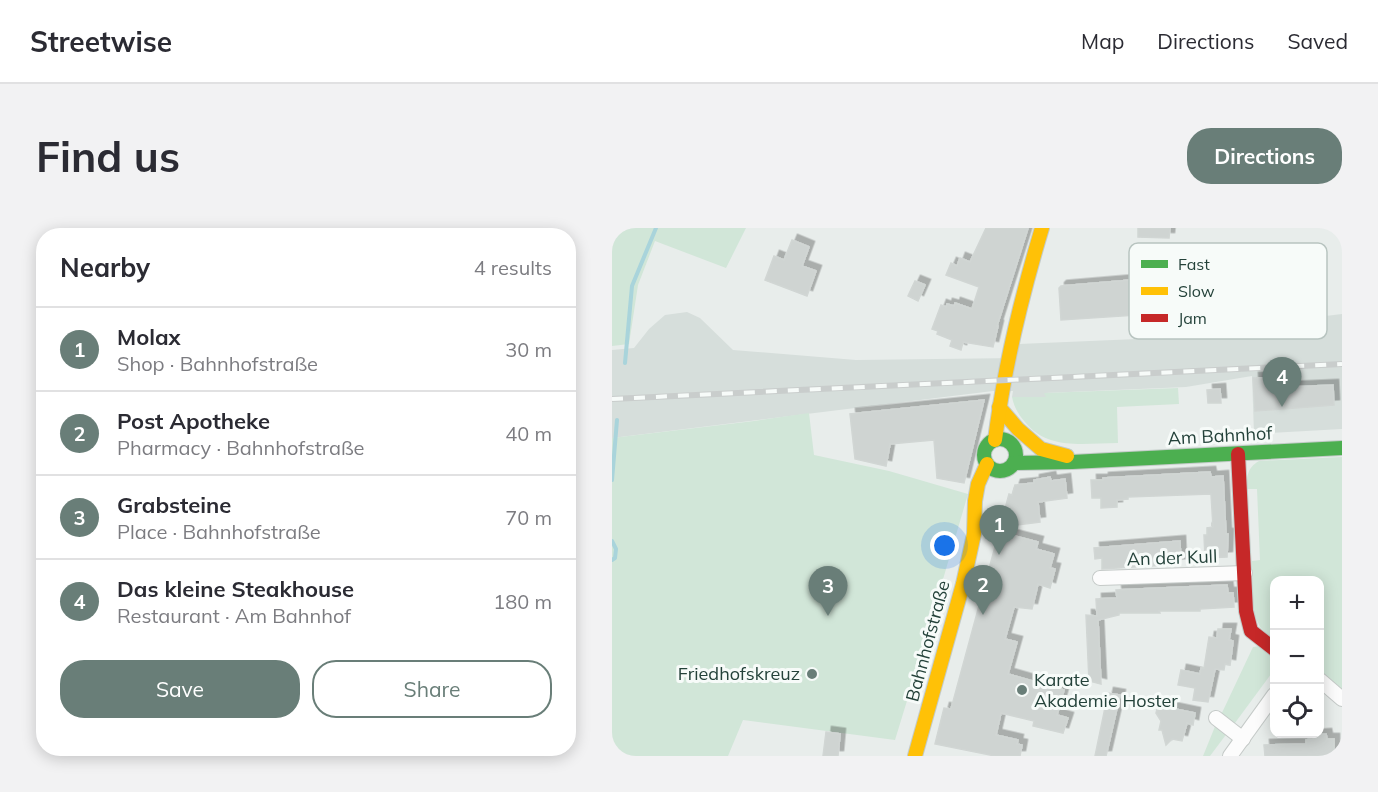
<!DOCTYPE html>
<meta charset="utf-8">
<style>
:root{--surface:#fff;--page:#f2f2f3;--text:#2b2b33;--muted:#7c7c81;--line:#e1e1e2;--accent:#697e78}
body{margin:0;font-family:Mulish,sans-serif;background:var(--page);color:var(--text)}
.controls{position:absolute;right:18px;bottom:18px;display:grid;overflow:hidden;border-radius:12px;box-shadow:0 3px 15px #0003}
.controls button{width:54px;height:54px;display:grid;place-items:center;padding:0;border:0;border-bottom:2px solid var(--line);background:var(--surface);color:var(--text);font:30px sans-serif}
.you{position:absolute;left:333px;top:318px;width:21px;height:21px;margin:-15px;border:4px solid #fff;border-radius:50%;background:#1a73e8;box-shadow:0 0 0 9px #1a73e833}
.badge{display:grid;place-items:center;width:39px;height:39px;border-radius:50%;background:var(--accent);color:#fff;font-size:20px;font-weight:700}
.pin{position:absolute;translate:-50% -50px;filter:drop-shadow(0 2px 3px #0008)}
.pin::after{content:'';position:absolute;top:32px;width:21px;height:18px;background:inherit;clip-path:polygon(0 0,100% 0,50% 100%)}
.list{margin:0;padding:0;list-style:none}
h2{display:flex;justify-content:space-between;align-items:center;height:78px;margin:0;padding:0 24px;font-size:26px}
h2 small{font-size:20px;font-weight:400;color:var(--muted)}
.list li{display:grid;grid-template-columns:39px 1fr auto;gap:18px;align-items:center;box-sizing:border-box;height:84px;padding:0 24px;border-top:2px solid var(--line)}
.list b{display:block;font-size:22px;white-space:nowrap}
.list p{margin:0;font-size:20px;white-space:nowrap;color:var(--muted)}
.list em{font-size:20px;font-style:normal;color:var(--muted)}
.actions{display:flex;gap:12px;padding:18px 24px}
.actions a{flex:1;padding:14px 0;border:2px solid var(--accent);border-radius:24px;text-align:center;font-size:21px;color:var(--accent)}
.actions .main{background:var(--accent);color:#fff}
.icon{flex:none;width:33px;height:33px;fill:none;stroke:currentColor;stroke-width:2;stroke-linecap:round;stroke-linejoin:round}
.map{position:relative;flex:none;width:730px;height:528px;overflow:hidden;border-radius:24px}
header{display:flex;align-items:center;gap:36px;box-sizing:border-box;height:84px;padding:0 30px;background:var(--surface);border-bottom:2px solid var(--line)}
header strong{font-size:28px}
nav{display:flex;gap:33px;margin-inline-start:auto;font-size:21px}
.intro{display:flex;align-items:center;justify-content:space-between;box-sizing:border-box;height:144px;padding:0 36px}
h1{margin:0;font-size:42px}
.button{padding:15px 27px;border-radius:24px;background:var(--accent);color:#fff;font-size:21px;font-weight:700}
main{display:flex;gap:36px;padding:0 36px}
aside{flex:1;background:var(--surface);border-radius:24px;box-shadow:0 3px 15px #0003}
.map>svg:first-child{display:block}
.built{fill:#d6dedb}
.green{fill:#d1e6d8}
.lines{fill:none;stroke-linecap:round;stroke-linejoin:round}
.stream{stroke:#a9d4db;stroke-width:4}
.building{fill:#cfd4d2;stroke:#d1d6d4;stroke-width:1.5;filter:url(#shadow)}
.street-casing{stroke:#c5cac8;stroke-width:16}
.fast-casing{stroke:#c3cbc8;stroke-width:16}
.slow-casing{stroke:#c3cbc8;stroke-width:16}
.jam-casing{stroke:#c3cbc8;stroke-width:16}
.street{stroke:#fcfcfc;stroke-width:14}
.fast{stroke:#4caf50;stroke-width:14}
.slow{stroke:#ffc107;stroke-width:14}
.jam{stroke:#c62828;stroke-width:14}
.rail-casing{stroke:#c9cdcc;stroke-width:6}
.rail{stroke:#f7fbf9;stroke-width:4;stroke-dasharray:11;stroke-linecap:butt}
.poi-dot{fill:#697e78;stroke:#f7fbf9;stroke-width:2}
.labels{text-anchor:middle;stroke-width:6;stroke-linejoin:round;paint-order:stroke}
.street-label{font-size:18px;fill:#24423a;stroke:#f7fbf9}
.poi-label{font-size:18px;fill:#24423a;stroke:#f7fbf9;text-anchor:end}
.key{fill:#f7fbf9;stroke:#b8c4c0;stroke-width:1.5}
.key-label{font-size:16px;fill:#24423a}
</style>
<header>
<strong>Streetwise</strong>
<nav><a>Map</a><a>Directions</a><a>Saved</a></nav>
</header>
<div class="intro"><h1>Find us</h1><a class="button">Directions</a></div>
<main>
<aside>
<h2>Nearby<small>4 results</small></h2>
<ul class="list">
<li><span class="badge">1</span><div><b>Molax</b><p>Shop · Bahnhofstraße</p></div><em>30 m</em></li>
<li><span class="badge">2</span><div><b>Post Apotheke</b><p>Pharmacy · Bahnhofstraße</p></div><em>40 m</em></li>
<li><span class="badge">3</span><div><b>Grabsteine</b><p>Place · Bahnhofstraße</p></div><em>70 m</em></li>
<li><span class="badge">4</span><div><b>Das kleine Steakhouse</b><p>Restaurant · Am Bahnhof</p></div><em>180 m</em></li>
</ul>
<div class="actions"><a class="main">Save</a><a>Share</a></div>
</aside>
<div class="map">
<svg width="730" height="528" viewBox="0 0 730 528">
<defs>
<filter id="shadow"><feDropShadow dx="5.5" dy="-5.5" stdDeviation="0" flood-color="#0004"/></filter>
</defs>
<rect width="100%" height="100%" fill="#e8edeb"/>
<!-- built -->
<path class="built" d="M75,84L88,90L121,122L244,132L405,130L407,116L525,111L730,86V201L642,206L640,148L574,159L433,165L435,169H400L401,163H381L0,210V122L22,120L37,101L53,87Z"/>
<!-- green -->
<g class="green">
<path d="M0,0H134L114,40L43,13L26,57L17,116L0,118Z"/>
<path d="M566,160L567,176L505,179L506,215C473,215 436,223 413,194C406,186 402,179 400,169H434L432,165Z"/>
<path d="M197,185L202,227L277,243L356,266L327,365L329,366L324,378L283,512L131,492L116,528H0V210L142,193Z"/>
<path d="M730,229V463L708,446V352H662V413L648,399L641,384L640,333L648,332L645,261H635C635,248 635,240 647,233Z"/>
<path d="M648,418L662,426V442L620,499L608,489L641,419Z"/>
<path d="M604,496L616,504L598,528H591Z"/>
</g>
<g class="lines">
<!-- stream -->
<g class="stream">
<path d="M13,135L20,58L44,0"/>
<path d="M0,252L5,192"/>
<path d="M0,313L4,321L3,330L0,332"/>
</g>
</g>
<!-- building -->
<g class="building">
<path d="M374,0H416L385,98H386L381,119L351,114L349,122L338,118L340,112L325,106L326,103L320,101L329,77L334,79L335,76L342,78L343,75L360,81L367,59L334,47L339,35L345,38L348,30L358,34Z"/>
<path d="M526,0H558L557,10L526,9Z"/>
<path d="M180,12L197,19L190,38L204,43L195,68L153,52L162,28L172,32Z"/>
<path d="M552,23L555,85L449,92L447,60L449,58L519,52L518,32H521L520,24Z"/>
<path d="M303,53L313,57L306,73L296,68Z"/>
<path d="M675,149L676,159L721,157L722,177L643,183L641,150Z"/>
<path d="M608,161L609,175H596L595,162Z"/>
<path d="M372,172L352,255L325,250L322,212L278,216L274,238L243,231L238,186Z"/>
<path d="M598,244L599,249L611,248L614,306H616L615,329L593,330L592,307H595V300L601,299L599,266L516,269V271L505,272V279L489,280V270H480L479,252H491V250Z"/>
<path d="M438,249L439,253L453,251L455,270L426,274L428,294L388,299L397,266L400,267L403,257L422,255V252Z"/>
<path d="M387,304L426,314L424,321L442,326L438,340L443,341L438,360L426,356L420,381L402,379L393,411L405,414L396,446L452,462L445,487L456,490L451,505L421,498L422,493L389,485L384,507L406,512L405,516L410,517L408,528H383L323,516L332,480L339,481Z"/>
<path d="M568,313L569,336L490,341V330L483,331L482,320Z"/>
<path d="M615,357L616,365H621L622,379L588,381V383H547L548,385H507V387L486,392L489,456L477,453L474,387L485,388L484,371L505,370L504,362Z"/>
<path d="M606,401H619L617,412L621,413L618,437L613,436L612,442L603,441L596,474L581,472L583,460L566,457L569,442L588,446L589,440H592L597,409L605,410Z"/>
<path d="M496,465L508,467L494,528H483Z"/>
<path d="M549,478L583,485L581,497L575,495L570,513L560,511L554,517L550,502H547L549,493L544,485L545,481Z"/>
<path d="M214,504L228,506L226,528H211Z"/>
<path d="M714,506L715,511H722V528H653L652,517L694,516V512L701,511V507Z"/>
</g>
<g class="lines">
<!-- street casing -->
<g class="street-casing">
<g id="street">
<path d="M488,350L633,345"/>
<path d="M708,452L730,471"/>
<path d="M604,490L631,511"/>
<path d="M618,528L662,467"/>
</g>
</g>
<!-- fast casing -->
<g class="fast-casing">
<g id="fast">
<circle cx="388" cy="227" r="16"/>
<path d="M402,235L460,234L730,220"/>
</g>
</g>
<!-- slow casing -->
<g class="slow-casing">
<g id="slow">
<path d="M387,179L406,201L429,221L455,228"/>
<path d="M383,212C392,140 409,70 430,0"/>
<path d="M303,528L351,356L362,306L363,273L366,256L375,236"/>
</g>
</g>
<!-- jam casing -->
<g class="jam-casing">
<path id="jam" d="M626,226L634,383L639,403L662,421"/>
</g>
<!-- street -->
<use href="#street" class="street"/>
<!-- fast -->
<use href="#fast" class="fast"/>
<!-- slow -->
<use href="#slow" class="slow"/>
<!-- jam -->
<use href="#jam" class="jam"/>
<!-- rail casing -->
<g class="rail-casing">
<path id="rail" d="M0,171L730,136"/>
</g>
<!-- rail -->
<use href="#rail" class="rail"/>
</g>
<!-- markers -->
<g class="poi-dot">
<circle cx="200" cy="446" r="6"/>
<circle cx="410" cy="462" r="6"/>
</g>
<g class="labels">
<!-- street labels -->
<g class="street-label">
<text transform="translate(608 208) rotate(-3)" y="6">Am Bahnhof</text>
<text transform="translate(560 330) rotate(-2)" y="6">An der Kull</text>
<text transform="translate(316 413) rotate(-75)" y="6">Bahnhofstraße</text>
</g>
<!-- poi labels -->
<g class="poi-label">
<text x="188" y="452">Friedhofskreuz</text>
<text x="422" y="458" text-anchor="start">Karate<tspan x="422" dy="21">Akademie Hoster</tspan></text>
</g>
</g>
<!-- legend -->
<rect x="517" y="15" width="198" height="96" rx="9" class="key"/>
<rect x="529" y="32" width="27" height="8" fill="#4caf50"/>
<rect x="529" y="59" width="27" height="8" fill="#ffc107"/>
<rect x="529" y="86" width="27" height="8" fill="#c62828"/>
<g class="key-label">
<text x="566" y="42">Fast</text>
<text x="566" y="69">Slow</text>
<text x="566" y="96">Jam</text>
</g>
</svg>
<div class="controls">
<button>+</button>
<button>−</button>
<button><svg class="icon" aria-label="locate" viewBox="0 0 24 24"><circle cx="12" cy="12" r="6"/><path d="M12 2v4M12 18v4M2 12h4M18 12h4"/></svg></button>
</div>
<div class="you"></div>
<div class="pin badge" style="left:387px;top:327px">1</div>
<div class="pin badge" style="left:371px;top:387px">2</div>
<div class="pin badge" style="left:216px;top:388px">3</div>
<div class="pin badge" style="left:670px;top:179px">4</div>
</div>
</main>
